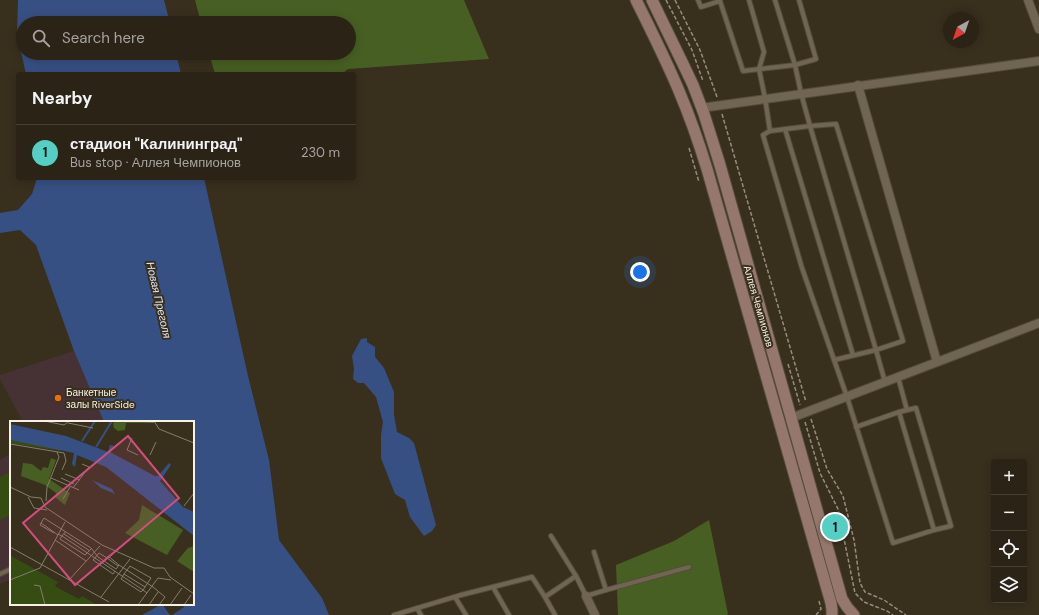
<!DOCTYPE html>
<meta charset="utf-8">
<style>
:root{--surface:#2b2316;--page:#372f23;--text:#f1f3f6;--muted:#a6a4a1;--line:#474035;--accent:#55cec4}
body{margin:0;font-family:"DM Sans",sans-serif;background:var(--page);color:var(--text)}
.controls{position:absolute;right:12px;bottom:12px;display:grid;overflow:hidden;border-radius:4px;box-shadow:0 2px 10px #0003}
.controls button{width:36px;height:36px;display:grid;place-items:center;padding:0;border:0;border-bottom:1px solid var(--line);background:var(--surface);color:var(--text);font:20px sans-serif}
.compass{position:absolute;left:943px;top:12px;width:36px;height:36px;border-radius:50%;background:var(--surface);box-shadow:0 2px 10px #0003;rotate:220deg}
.you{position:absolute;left:640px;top:272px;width:14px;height:14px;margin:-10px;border:3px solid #fff;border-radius:50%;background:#1a73e8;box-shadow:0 0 0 6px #1a73e833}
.badge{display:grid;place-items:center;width:26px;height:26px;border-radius:50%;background:var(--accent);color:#111;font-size:13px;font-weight:700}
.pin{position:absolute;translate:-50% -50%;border:2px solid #fff;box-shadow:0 1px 4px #0006}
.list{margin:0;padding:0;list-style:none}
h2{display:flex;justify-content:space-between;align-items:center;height:52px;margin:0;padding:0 16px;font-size:17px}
h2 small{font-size:13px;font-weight:400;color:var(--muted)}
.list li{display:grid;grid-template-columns:26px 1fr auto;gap:12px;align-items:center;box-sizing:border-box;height:56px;padding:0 16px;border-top:1px solid var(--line)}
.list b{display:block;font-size:15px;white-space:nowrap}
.list p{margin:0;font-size:13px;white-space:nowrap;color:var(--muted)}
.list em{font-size:13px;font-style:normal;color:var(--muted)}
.icon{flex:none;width:22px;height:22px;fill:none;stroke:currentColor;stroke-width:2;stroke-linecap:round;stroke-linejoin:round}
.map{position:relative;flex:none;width:1039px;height:615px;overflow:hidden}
.search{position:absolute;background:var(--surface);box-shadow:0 2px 10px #0003;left:16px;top:16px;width:340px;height:44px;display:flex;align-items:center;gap:10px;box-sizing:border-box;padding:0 14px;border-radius:22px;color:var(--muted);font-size:15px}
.panel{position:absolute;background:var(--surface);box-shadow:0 2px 10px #0003;left:16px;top:72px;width:340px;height:108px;border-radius:4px}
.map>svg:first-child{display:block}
.commercial{fill:#463235}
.green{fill:#354c12}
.forest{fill:#475f23}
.water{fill:#375084}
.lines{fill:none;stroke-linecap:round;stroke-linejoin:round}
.lane-casing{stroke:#544c3c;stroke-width:6}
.street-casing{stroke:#544c3c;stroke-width:10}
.secondary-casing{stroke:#544c3c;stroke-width:13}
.path{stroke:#958d7e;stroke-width:1.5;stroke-dasharray:4 2;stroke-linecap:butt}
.lane{stroke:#706551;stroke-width:4}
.street{stroke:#706551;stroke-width:8}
.secondary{stroke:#95776d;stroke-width:11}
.food-dot{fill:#e8710a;stroke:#392f1d;stroke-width:1.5}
.labels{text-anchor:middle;stroke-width:4;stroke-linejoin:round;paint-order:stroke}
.street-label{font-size:10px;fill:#f8f2e6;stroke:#392f1d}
.poi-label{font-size:10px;fill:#f8f2e6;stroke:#392f1d;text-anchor:start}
.water-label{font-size:11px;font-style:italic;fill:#dbe4f4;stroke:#392f1d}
.inset-river{fill:none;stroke:#375084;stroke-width:2}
.inset-road{fill:none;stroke:#857d6d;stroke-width:1}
.view{fill:#d04e7e;fill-opacity:0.15;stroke:#d04e7e;stroke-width:2}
.inset-edge{fill:none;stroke:#f8f2e6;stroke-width:2}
</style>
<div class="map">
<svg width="1039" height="615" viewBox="0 0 1039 615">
<rect width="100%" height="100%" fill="#392f1d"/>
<!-- commercial -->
<g class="commercial">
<path d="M74,351L104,422H23L0,379V375Z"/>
<path d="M11,453V579L0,584V460Z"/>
</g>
<!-- green -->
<path class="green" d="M11,472V515L0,520V477Z"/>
<!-- forest -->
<g class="forest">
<path d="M195,0H464L489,59L348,69L342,74H215L209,53H349V23H201Z"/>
<path d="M709,520L728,614L727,615H618L616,565L674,541Z"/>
</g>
<!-- water -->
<g class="water">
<path d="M18,0H164L170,23H23V53H176L181,74H26L17,34Z"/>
<path d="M37,178H204L248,376L269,460L279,540L322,598L329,615H172L184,607L182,604H193V422H104L74,351L36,245L20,230L0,233V213L18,210L32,194Z"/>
<path d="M367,338V342L375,347V357L384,368L394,392V415L397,432L409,438L414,443L436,525L432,531L424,536L410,517L405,500L395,494L381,458V435L383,422L376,397L364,383H358L353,379L354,369L352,356L361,339Z"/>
<path d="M162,604L170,615H142Z"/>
</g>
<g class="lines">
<!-- lane casing -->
<g class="lane-casing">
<g id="lane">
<path d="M698,0L701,7L720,1L743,71L795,65L816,59L799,0"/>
<path d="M749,0L764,52L759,69L765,98L770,131L763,135L802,268L847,397L893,543L934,530L899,412L907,410L898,377"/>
<path d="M775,0L795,65L801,93L810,126L876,350L834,360"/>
<path d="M785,129L853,355"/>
<path d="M770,131L810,126L836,124L903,341L876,350L885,382"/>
<path d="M907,410L916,408L951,526L934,530"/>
<path d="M856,427L899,412"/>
<path d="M551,536L576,576L586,596L606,590L689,567"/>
<path d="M594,552L606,590"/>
<path d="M0,574L11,569"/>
<path d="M493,587L509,615"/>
<path d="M455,597L466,615"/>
<path d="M545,597L555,615"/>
<path d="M417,608L421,615"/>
<path d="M394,615L461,595L532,577L545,597L576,576"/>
</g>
</g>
<!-- street casing -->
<g class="street-casing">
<g id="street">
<path d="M1028,0L1039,29"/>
<path d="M858,85L937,362"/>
<path d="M701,108L1039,61"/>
<path d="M791,418L1039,323"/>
<path d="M586,596L595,615"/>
</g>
</g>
<!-- secondary casing -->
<g class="secondary-casing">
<g id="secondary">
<path d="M636,0C651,30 666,60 679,91C690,117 699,143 707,169L831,603L832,610V615"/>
<path d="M652,0L684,66L693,85L704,114L720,165L842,599L847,607L854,615"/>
</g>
</g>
<!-- path -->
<g class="path">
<path d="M666,0L692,50L703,81"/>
<path d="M675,0L700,50L717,97"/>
<path d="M722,114L806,402"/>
<path d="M689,148L699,182"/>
<path d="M788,364L800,405"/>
<path d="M811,419L827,469L843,496L854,540L860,583L865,592L884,600L906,615"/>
<path d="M805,422L820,473L838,509L855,593L864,602L887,611L893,615"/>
<path d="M816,615L821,609L819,601"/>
</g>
<!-- lane -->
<use href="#lane" class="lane"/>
<!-- street -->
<use href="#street" class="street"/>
<!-- secondary -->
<use href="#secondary" class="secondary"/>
</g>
<!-- markers -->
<circle class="food-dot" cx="58" cy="398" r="4"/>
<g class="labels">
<!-- street labels -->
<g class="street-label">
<text transform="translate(759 306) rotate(74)" y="4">Аллея Чемпионов</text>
</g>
<!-- poi labels -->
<g class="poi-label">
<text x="66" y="396">Банкетные<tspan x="66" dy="12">залы RiverSide</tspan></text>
</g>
<!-- water labels -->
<g class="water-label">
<text transform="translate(159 300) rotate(77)" y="4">Новая Преголя</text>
</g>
</g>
<!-- overview -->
<g transform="translate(10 421)">
<rect width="184" height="184" fill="#392f1d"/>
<path d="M0,19L44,26L52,30L3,23L0,22ZM1,135L48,161L45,165L50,168L69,178L72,175L87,184H0Z" fill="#354c12"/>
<path d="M106,0H146L144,2H116L115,9L108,10L104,7L103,2ZM41,37L46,39L39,58L60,72L55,84L45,76L46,72L35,64L11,55L13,42L22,43L31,50L33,46L38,47ZM132,84L173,109L157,134L115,112L129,99ZM184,125V151L167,140L178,127Z" fill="#475f23"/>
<path d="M0,3L56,15L98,31L100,24L104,25L100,31L145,55H148L159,42L161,44L150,60L173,86L184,91V115L96,46L67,34L65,46L62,43L64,32L0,19ZM82,59L102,68L105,73L91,67Z" fill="#375084"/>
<path class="inset-river" d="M72,20L85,0M86,26L102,0"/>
<path class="inset-road" d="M34,0L54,4L59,0M121,0L144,1M144,0L149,8L184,22M58,2L83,7M122,17L117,29L128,34M0,23L54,32L56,40L52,49M140,34L146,21M55,53L70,59M41,57L69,69M51,57L64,63M0,66L21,76L31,77L35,86L92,124L144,147H154L160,156L184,173M63,67L79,46L72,43M18,76L24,87L37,89M53,78L60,66M36,80L37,66L49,36L47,31M174,85L184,72M31,102L30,104L44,112M55,111L52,115L133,169L141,157L120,145L114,153M48,113L52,115L50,118L75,134L81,128M54,113L80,130M48,114L31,102L34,97L81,127L88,136L106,148L109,144L143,166L155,176L149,184M45,119L76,140M0,126L99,181M97,137L108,145M105,150L103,153L83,139L89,132L97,137L98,135L109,144M148,157L161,159M0,159L30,147L55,101M59,159L90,125M24,164L30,165L35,184M135,166L114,153L111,158L131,171L133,169L137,172M91,176L120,138M128,184L148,157M139,184L148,171M160,184L172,167M174,184L181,174"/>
<path class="view" d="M118,15L169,77L65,164L13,102Z"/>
<rect width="184" height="184" class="inset-edge"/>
</g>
</svg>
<div class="controls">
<button>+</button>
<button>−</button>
<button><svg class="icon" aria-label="locate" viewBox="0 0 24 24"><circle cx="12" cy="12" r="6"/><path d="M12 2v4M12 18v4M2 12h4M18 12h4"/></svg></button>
<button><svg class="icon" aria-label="layers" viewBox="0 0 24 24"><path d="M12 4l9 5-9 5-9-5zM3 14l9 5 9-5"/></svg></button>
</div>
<svg class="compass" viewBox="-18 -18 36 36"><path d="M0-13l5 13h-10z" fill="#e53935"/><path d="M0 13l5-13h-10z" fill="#a6a4a1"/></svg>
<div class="you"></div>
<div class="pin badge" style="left:835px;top:527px">1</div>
<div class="search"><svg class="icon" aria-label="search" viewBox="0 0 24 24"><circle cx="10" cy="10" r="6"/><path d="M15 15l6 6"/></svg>Search here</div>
<section class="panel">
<h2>Nearby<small></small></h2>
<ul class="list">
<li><span class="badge">1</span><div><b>стадион &quot;Калининград&quot;</b><p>Bus stop · Аллея Чемпионов</p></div><em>230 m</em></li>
</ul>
</section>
</div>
